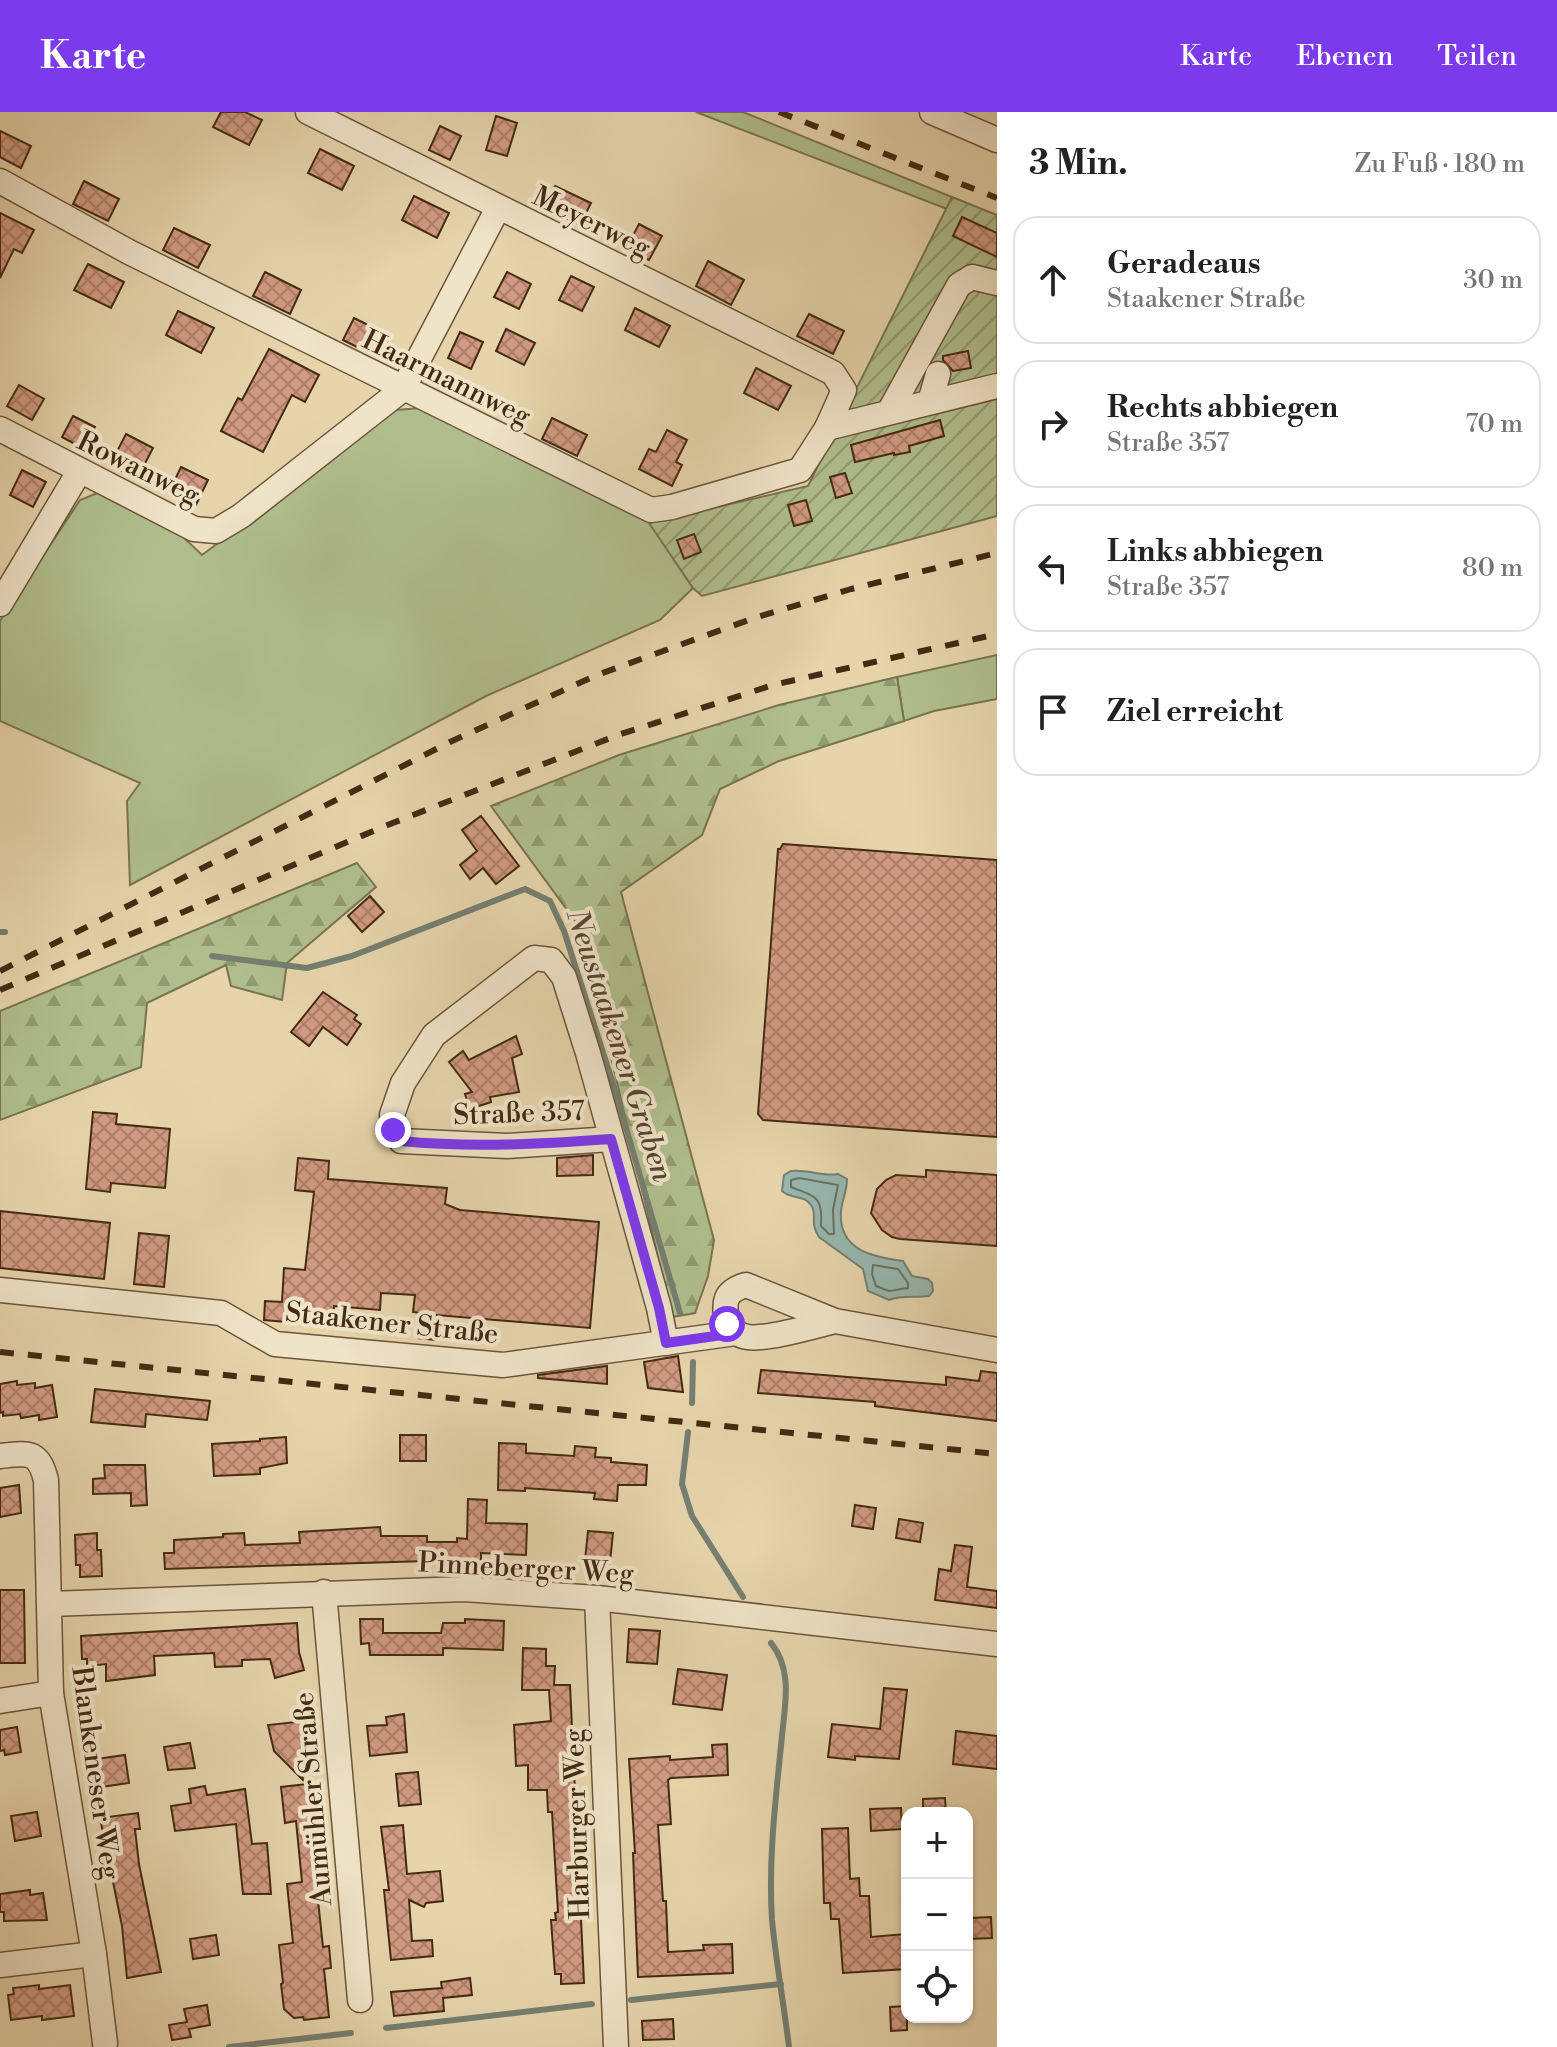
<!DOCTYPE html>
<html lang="de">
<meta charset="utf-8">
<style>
:root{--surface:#fff;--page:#f2f2f2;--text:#222;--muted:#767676;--line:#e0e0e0;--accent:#7c3aed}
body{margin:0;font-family:"Libre Bodoni",serif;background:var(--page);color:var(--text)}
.controls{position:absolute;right:24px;bottom:24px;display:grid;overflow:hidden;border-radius:16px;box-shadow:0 2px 6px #0004}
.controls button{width:72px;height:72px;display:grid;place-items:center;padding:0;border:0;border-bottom:2px solid var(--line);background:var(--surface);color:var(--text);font:40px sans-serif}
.stop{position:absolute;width:24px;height:24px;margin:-18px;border:6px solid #7c3aed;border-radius:50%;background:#fff}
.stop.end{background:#7c3aed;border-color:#fff;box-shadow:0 2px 8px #0008}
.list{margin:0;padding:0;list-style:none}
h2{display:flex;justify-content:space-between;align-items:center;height:104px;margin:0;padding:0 32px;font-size:34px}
h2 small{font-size:26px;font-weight:400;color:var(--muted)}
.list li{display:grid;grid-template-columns:52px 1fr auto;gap:24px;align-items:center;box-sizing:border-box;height:128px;margin:0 16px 16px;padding:0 16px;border:2px solid var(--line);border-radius:24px}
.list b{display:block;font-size:30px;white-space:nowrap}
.list p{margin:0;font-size:26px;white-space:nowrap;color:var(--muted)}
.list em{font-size:26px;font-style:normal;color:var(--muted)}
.icon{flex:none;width:44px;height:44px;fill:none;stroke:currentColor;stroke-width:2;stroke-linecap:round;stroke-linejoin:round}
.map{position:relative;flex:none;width:997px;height:1935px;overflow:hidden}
header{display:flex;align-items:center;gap:48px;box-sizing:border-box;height:112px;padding:0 40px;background:var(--accent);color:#fff}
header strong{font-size:38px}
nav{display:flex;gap:44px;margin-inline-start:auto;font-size:28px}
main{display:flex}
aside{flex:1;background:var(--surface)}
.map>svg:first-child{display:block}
.grass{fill:#b0be8d;stroke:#7a7450;stroke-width:2}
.forest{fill:url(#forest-firs);stroke:#7a7450;stroke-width:2}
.garden{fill:url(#garden-furrows);stroke:#7a7450;stroke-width:2}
.water{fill:#97b7af;stroke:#757f71;stroke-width:2}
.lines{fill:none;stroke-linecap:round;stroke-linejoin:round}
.shore{stroke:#6d7061;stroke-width:2}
.stream{stroke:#757f71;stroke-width:6}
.building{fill:url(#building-cross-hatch);stroke:#432a13;stroke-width:2}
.minor-casing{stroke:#6c5439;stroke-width:27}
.minor{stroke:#efe3c8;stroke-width:24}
.rail{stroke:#432a13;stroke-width:6;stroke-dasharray:14 14;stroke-linecap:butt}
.route{stroke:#7c3aed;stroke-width:10}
.labels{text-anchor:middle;stroke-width:8;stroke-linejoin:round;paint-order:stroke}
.street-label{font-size:28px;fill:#432a13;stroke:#efe3c8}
.water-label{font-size:30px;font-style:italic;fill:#544632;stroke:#efe3c8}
</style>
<header>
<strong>Karte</strong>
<nav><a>Karte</a><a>Ebenen</a><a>Teilen</a></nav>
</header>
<main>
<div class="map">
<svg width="997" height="1935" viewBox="0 0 997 1935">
<defs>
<pattern id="forest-firs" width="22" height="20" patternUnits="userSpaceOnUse" patternTransform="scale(2)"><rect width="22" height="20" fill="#b0be8d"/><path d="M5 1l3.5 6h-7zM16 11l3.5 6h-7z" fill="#919b72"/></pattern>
<pattern id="garden-furrows" width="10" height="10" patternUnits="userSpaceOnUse" patternTransform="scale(2)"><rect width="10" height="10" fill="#b0be8d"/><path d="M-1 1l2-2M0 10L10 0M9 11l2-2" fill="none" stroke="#919b72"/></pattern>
<pattern id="building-cross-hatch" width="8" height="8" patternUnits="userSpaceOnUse" patternTransform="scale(2)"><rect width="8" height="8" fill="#d29a82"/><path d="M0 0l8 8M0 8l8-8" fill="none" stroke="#ac7e69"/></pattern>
</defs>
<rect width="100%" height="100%" fill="#e6d4ab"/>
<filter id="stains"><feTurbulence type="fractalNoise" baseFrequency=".0025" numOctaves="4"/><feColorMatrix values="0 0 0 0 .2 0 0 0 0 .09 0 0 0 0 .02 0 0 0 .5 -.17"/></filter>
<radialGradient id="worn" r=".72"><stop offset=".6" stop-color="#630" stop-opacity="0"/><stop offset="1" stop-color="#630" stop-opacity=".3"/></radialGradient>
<!-- grass -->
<g class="grass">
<path d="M696,0H743L952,85L947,97Z"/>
<path d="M421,296L649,410L693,476L660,508L486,584L130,773L127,689L140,671L0,609V509L80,388L100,380L181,423L202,443L396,298Z"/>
<path d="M997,543V587L934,599L904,609L897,565Z"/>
</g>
<!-- forest -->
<g class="forest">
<path d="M897,565L904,609L779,649L720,677L702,723L621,780L714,1128L708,1164L695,1201L672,1205L581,817L491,694L619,643L779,593Z"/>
<path d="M357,751L376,775L287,851L282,888L231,874L226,853L147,891L141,955L0,1008V899Z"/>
</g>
<!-- garden -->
<path class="garden" d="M952,85L997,103V404L702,484L693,476L649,411L808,374Z"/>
<!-- water -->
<path class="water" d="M791,1059C808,1057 822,1065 838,1062L847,1067C847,1079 842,1088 841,1099C838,1138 872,1145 903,1149L912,1164L928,1167L932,1171L933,1179L929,1184C916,1186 901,1183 889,1188L868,1179L863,1157L819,1125C809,1110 818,1103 811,1093C805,1083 790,1087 782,1079L784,1063Z"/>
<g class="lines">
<!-- shore -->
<g class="shore">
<path d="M799,1066L838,1073L833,1098L834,1122H829L821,1114C823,1084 816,1085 791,1075V1068Z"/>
<path d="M873,1153L898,1157L908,1171V1176L889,1179L876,1174L872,1162Z"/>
</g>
<!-- stream -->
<g class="stream">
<path d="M0,820H5"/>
<path d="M212,844L307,856L352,844L525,777L550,789L564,819L615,978L680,1201"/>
<path d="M692,1291L693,1250"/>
<path d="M688,1320L682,1372L692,1404L743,1485"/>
<path d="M771,1531C793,1558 785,1592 782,1624C776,1684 768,1747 772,1808C776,1850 784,1893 789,1935"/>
<path d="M631,1888L781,1872"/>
<path d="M386,1916L592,1892"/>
<path d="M229,1935L351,1921"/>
</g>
</g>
<!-- building -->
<g class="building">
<path d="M221,0H245L262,8L249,33L213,15Z"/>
<path d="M496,4L517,11L507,44L486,38Z"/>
<path d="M440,14L461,24L450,48L429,38Z"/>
<path d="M0,19L31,34L21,56L0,45Z"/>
<path d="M320,37L354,54L342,78L308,61Z"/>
<path d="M84,69L119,87L108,109L73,92Z"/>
<path d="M555,74L591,91L580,113L544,96Z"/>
<path d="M414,84L449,101L437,126L402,108Z"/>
<path d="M0,101L34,118L22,141L14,137L0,166Z"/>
<path d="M962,105L997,121V145L953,124Z"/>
<path d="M639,112L662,124L649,148L626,137Z"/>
<path d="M174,116L210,133L198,156L163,138Z"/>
<path d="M708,149L744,168L731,193L696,174Z"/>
<path d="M88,152L124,170L111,196L74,178Z"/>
<path d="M265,160L301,178L290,202L253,184Z"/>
<path d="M507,160L531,172L519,197L494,185Z"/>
<path d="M571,164L594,175L582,199L559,188Z"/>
<path d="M635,196L670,214L659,235L625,218Z"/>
<path d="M178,199L214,216L201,241L166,223Z"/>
<path d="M809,202L844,219L833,242L797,224Z"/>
<path d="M354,206L390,224L379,246L343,228Z"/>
<path d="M506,217L535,231L524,253L496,239Z"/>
<path d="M460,220L483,230L471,257L448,246Z"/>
<path d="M269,237L319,263L305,290L292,283L263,340L221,319L238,286L242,288Z"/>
<path d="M968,239L971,256L953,259L943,248V244Z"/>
<path d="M756,256L791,274L778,298L744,281Z"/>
<path d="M19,273L44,287L32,308L7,294Z"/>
<path d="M73,304L95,315L84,337L62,325Z"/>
<path d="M552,306L587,323L577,344L542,327Z"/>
<path d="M940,308L944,324L909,334L910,340L894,343V341L855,350L851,333Z"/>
<path d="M667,318L687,328L676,350L682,353L672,374L639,357L649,337L656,340Z"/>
<path d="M126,322L153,336L137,367L110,353Z"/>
<path d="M181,355L208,368L196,393L169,380Z"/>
<path d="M22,358L46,370L33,395L10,383Z"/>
<path d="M845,361L852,381L836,386L830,365Z"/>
<path d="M806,388L812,409L794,414L788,393Z"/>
<path d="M694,422L701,440L684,447L677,428Z"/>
<path d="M481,704L519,754L496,772L483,756L470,767L460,753L477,739L462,718Z"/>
<path d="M783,732L997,748V1025L763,1008L758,1002L778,737H780Z"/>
<path d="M370,784L384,800L362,820L348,804Z"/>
<path d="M323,880L357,903L354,907L361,912L347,933L323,915L309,934L291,920Z"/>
<path d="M516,924L522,942L512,946L519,980L490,985L491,990L470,997L465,982L472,980L449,950L463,939L469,948Z"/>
<path d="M93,1000L117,1002L116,1012L170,1017L165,1076L111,1071L110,1080L86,1077Z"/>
<path d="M593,1043V1063L557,1064V1046Z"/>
<path d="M298,1046L329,1049L328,1067L447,1076L445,1092L460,1098L599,1110L590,1216L437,1203L435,1228L418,1226L420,1201L413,1200L415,1183L381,1181L380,1198L334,1194L333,1214L264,1208L265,1189L282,1190L284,1156L305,1158L314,1080L295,1078Z"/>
<path d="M926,1058L997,1063V1134L900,1127L892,1125L882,1118L871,1101L877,1077L886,1068L896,1063L926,1065Z"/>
<path d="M0,1099L110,1111L104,1167L0,1156Z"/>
<path d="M139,1121L169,1124L164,1175L134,1172Z"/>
<path d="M678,1244L683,1280L648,1276L644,1250Z"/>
<path d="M607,1254V1272L538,1266V1263Z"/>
<path d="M761,1258L946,1273V1265L979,1269L981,1259L997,1261V1309L875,1294V1290L758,1281Z"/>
<path d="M17,1269V1273L35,1271V1276L52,1273L57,1305L39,1308V1303L21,1306L20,1302L3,1304V1300L0,1301V1272Z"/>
<path d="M95,1277L210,1289L207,1308L146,1302L145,1315L91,1310Z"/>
<rect x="400" y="1323" width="26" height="26"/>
<path d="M286,1325L287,1351L260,1356V1362L214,1364L212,1332L260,1329V1327Z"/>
<path d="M499,1331L526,1332V1341L574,1344L575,1334L596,1336L595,1345L611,1346V1350L647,1353L646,1373H618L617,1389L594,1387L595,1381L525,1376V1379L498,1378Z"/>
<path d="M104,1353H145L147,1393L131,1394V1381L93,1382V1367L105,1366Z"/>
<path d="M19,1373L21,1401L0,1405V1376Z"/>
<path d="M468,1387L487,1388L486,1411L527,1412L526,1443L481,1441V1450L427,1449L165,1457L164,1441H174V1428L223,1425V1422L244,1421L245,1433L300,1431L299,1420L380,1415L381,1424H427V1430H457V1426L467,1427Z"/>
<path d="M855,1393L876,1396L873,1417L852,1414Z"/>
<path d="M899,1407L923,1411L920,1430L896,1426Z"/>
<path d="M588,1419L613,1421L609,1460L584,1458Z"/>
<path d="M97,1421V1438H101L102,1464L80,1465V1453H76L75,1423Z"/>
<path d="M955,1433L972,1435L967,1475L997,1479V1496L935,1488L939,1457L951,1459Z"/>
<path d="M0,1478H24L25,1551H0Z"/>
<path d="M360,1507H383V1521H441L443,1511H465V1507L504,1509L503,1538L443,1536V1543H370L369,1531L361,1532Z"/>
<path d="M297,1511L299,1540L304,1558L275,1566L270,1547L242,1548V1554L215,1555L214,1541L154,1544L155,1563L106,1569V1552L87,1554V1547H82L81,1524Z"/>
<path d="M629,1517L660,1519L657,1552L627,1550Z"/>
<path d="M523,1536L546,1537V1554H555L554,1573H570L584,1871L561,1872V1862H555L551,1808H556L555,1801L558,1800L552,1700H548L547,1678H528V1653L516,1654L514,1613L551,1609L549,1578H522Z"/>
<path d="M678,1557L727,1563L722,1598L673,1592Z"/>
<path d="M884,1576L907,1578L899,1647L855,1644V1648L828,1645L832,1612L880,1617Z"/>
<path d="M404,1602L407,1640L370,1644L367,1614L387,1613L386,1605Z"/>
<path d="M305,1609L310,1643L300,1644L303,1668L274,1639L268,1613Z"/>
<path d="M17,1615L21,1640L5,1643L4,1638L0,1639V1618Z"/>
<path d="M956,1619L997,1624V1657L953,1652Z"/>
<path d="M190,1631L195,1656L168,1658L164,1635Z"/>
<path d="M727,1632L728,1663L671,1666L668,1668L671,1712L658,1713L663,1789H666L668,1840L704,1838L703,1833L732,1832L733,1861L638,1865L633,1741H635L629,1647L670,1644V1648L713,1645L712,1633Z"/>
<path d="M125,1643L129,1671L101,1675L96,1647Z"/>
<path d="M418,1660L421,1692L399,1694L396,1662Z"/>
<path d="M316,1671L327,1778L317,1779L323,1835L329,1834L331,1856L324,1857L329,1905L304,1908L303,1905L294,1906L284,1897L281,1872L283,1871L279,1833L293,1831L287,1772L302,1770L296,1709L285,1711L281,1675Z"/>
<path d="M205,1674L207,1683L245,1677L252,1732L267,1731L271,1782H243L236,1712L175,1719L171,1694L191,1691L189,1677Z"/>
<path d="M945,1686L946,1701H923V1687Z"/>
<path d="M901,1696L902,1717L871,1719L870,1697Z"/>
<path d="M37,1700L41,1724L15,1729L11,1704Z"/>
<path d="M138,1701L140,1717H135L139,1752L161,1860L127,1866L122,1814L100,1706Z"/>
<path d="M403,1713L407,1762L440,1759L443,1789L426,1791L424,1795L409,1788L412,1829L432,1828L433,1844L391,1848L384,1778H389L381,1715Z"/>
<path d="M848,1716L850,1767L859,1766L860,1784H869L871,1825L905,1822L907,1857L843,1861L839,1807H831L830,1791H824L822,1717Z"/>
<path d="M30,1778V1783L43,1781L47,1808L4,1809V1800H0V1782Z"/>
<path d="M991,1805L992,1826L969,1827L968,1806Z"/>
<path d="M216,1823L219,1843L193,1847L190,1827Z"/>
<path d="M470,1866L472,1883L443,1886L444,1899L394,1904L391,1880L442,1876L441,1870Z"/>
<path d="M39,1873V1877L70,1873L74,1904L42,1908V1904L11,1908L8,1883L14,1882L13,1876Z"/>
<path d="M207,1893L210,1913L189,1917L191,1925L172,1928L169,1913L187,1910L184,1897Z"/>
<path d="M907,1894V1918L891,1919L890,1895Z"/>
<path d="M673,1907L674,1927L643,1928L642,1909Z"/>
</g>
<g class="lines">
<!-- minor casing -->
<g class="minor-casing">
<g id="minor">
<path d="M932,0L997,28"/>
<path d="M0,69L129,140L651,398L672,395L800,358L827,316L844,278L833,261L308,0"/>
<path d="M930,290L938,262"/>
<path d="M889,300L959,173L972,165L997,171"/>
<path d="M827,316L997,274"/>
<path d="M0,317L194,417L216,419L241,404L403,277L498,96"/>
<path d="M0,492L79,360"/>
<path d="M611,1027L507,1034L401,1029L393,1018L392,1003L403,971L434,923L534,846L551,848L564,865L588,941L659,1196L666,1231"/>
<path d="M0,1178L221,1201L275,1232L503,1253L736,1221"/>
<path d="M835,1209C814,1214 767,1228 748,1225C738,1224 733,1218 727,1212C724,1190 723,1180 746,1173L835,1209L997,1238"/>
<path d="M0,1344C29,1341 38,1338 46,1368L51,1581L94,1842L105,1931"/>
<path d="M324,1480L360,1888"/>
<path d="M597,1486L616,1935"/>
<path d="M50,1492L464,1477L597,1486L997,1532"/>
<path d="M0,1589L51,1581"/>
<path d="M0,1853L94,1842"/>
</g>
</g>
<!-- minor -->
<use href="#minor" class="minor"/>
<!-- rail -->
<g class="rail">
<path d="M779,0L997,86"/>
<path d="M0,859L450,630L597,563L754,506L851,477L997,441"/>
<path d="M0,878L385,714L618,623L773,573L997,522"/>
<path d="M0,1240L997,1342"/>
</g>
</g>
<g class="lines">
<!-- route -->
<path class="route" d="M393,1018L401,1029C472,1036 541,1032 611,1027L659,1196L666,1231L736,1221L727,1212"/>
</g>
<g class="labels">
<!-- street labels -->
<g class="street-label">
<text transform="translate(592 109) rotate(26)" y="10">Meyerweg</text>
<text transform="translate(447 265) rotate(26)" y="10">Haarmannweg</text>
<text transform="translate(139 355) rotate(26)" y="10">Rowanweg</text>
<text transform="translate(519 1000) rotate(-2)" y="10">Straße 357</text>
<text transform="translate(392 1210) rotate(6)" y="10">Staakener Straße</text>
<text transform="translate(526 1455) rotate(3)" y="10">Pinneberger Weg</text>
<text transform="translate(97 1661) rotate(82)" y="10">Blankeneser Weg</text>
<text transform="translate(312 1687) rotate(-95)" y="10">Aumühler Straße</text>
<text transform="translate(576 1712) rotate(-92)" y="10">Harburger Weg</text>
</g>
<!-- water labels -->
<g class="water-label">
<text transform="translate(620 933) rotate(72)" y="10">Neustaakener Graben</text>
</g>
</g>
<rect width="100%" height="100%" filter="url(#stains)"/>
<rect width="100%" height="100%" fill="url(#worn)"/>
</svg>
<div class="controls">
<button>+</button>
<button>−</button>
<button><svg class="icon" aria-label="locate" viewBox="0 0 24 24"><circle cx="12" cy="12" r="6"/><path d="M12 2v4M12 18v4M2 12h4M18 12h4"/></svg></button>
</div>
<div class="stop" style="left:727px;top:1212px"></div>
<div class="stop end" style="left:393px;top:1018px"></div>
</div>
<aside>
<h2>3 Min.<small>Zu Fuß · 180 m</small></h2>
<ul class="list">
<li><svg class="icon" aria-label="ahead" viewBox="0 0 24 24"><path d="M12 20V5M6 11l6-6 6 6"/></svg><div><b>Geradeaus</b><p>Staakener Straße</p></div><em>30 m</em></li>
<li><svg class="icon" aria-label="right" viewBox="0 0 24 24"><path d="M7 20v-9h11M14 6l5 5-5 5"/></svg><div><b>Rechts abbiegen</b><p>Straße 357</p></div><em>70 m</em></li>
<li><svg class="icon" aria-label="left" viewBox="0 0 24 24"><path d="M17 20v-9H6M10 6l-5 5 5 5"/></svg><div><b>Links abbiegen</b><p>Straße 357</p></div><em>80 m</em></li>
<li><svg class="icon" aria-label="arrive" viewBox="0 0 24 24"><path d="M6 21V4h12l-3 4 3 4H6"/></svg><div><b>Ziel erreicht</b></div></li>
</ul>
</aside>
</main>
